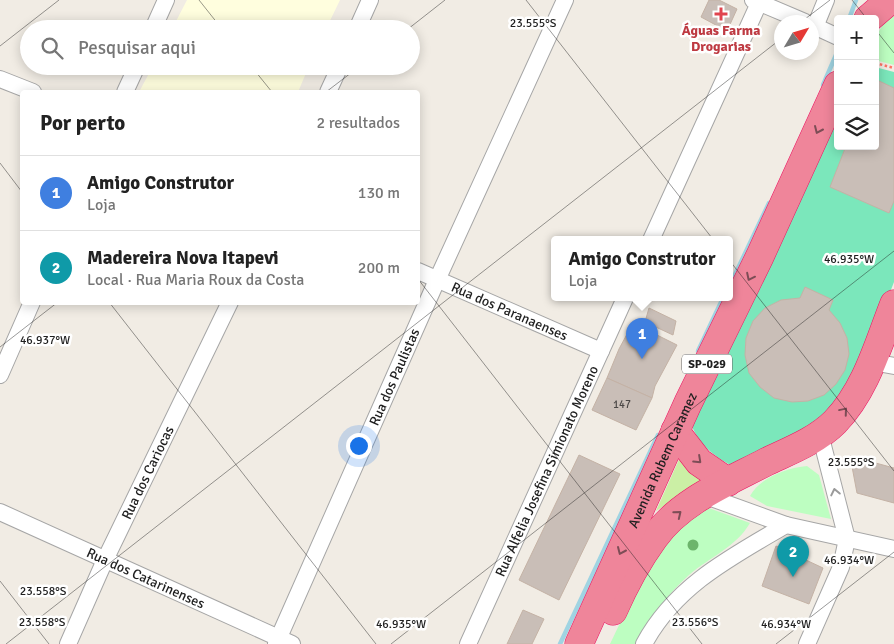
<!DOCTYPE html>
<html lang="pt">
<meta charset="utf-8">
<style>
:root{--surface:#fff;--page:#f2f2f2;--text:#222;--muted:#767676;--line:#e0e0e0;--accent:#111827}
body{margin:0;font-family:Signika,sans-serif;background:var(--page);color:var(--text)}
.controls{position:absolute;right:15px;top:15px;display:grid;overflow:hidden;border-radius:5px;box-shadow:0 2px 12px #0003}
.controls button{width:45px;height:45px;display:grid;place-items:center;padding:0;border:0;border-bottom:1px solid var(--line);background:var(--surface);color:var(--text);font:25px sans-serif}
.compass{position:absolute;left:774px;top:15px;width:45px;height:45px;border-radius:50%;background:var(--surface);box-shadow:0 2px 12px #0003;rotate:52deg}
.you{position:absolute;left:358px;top:445px;width:18px;height:18px;margin:-12px;border:4px solid #fff;border-radius:50%;background:#1a73e8;box-shadow:0 0 0 8px #1a73e833}
.badge{display:grid;place-items:center;width:32px;height:32px;border-radius:50%;background:var(--accent);color:#fff;font-size:16px;font-weight:700}
.pin{position:absolute;translate:-50% -41px;filter:drop-shadow(0 1px 2px #0008)}
.pin::after{content:'';position:absolute;top:26px;width:18px;height:15px;background:inherit;clip-path:polygon(0 0,100% 0,50% 100%)}
.popup{position:absolute;left:551px;top:236px;width:182px;height:65px;box-sizing:border-box;display:grid;place-content:center;border-radius:5px;background:var(--surface);filter:drop-shadow(0 1px 4px #0005);font-size:16px;white-space:nowrap;color:var(--muted)}
.popup b{font-size:19px;color:var(--text)}
.popup::after{content:'';position:absolute;left:50%;top:100%;margin-left:-10px;border:10px solid transparent;border-top-color:var(--surface)}
.list{margin:0;padding:0;list-style:none}
h2{display:flex;justify-content:space-between;align-items:center;height:65px;margin:0;padding:0 20px;font-size:21px}
h2 small{font-size:16px;font-weight:400;color:var(--muted)}
.list li{display:grid;grid-template-columns:32px 1fr auto;gap:15px;align-items:center;box-sizing:border-box;height:75px;padding:0 20px;border-top:1px solid var(--line)}
.list b{display:block;font-size:19px;white-space:nowrap}
.list p{margin:0;font-size:16px;white-space:nowrap;color:var(--muted)}
.list em{font-size:16px;font-style:normal;color:var(--muted)}
.icon{flex:none;width:28px;height:28px;fill:none;stroke:currentColor;stroke-width:2;stroke-linecap:round;stroke-linejoin:round}
.map{position:relative;flex:none;width:894px;height:644px;overflow:hidden}
.search{position:absolute;background:var(--surface);box-shadow:0 2px 12px #0003;left:20px;top:20px;width:400px;height:55px;display:flex;align-items:center;gap:12px;box-sizing:border-box;padding:0 18px;border-radius:28px;color:var(--muted);font-size:19px}
.panel{position:absolute;background:var(--surface);box-shadow:0 2px 12px #0003;left:20px;top:90px;width:400px;height:215px;border-radius:5px}
.map>svg:first-child{display:block}
.education{fill:#fffede}
.grass{fill:#cbefa5}
.park{fill:#bdfec1}
.pitch{fill:#7be7bb}
.lines{fill:none;stroke-linecap:round;stroke-linejoin:round}
.stream{stroke:#a0d4e2;stroke-width:4.5}
.building{fill:#c9beb7;stroke:#c4b2a5}
.street-casing{stroke:#a6a6a6;stroke-width:18}
.highway-casing{stroke:#eb1462;stroke-width:29}
.path{stroke:#ff7466;stroke-width:2.5;stroke-dasharray:2.5 2.5;stroke-linecap:butt}
.street{stroke:#fff;stroke-width:16}
.highway{stroke:#ef859a;stroke-width:28}
.tree{fill:#6db56c}
.oneway{stroke:#7d4d56}
.oneway2{stroke:#9a9a9a}
.ticks{fill:none;stroke:#1f1f1f;stroke-width:1;stroke-opacity:0.45}
.health-dot{fill:#e0444e;stroke:#fff;stroke-width:2}
.labels{text-anchor:middle;stroke-width:5;stroke-linejoin:round;paint-order:stroke}
.number-label{font-size:11px;fill:#4a4745}
.shield{fill:#fff;stroke:#626262;stroke-width:1}
.shield-label{font-size:12px;font-weight:bold;fill:#1f1f1f}
.health-label{font-size:14px;font-weight:bold;fill:#be3a42;stroke:#fff}
.street-label{font-size:14px;fill:#1f1f1f;stroke:#fff}
.ticks-label{font-size:12px;text-anchor:middle;fill:#1f1f1f;stroke:#fff;stroke-width:5;stroke-linejoin:round;paint-order:stroke}
</style>
<div class="map">
<svg width="894" height="644" viewBox="0 0 894 644">
<rect width="100%" height="100%" fill="#f1ece4"/>
<!-- education -->
<g class="education">
<path d="M187,0H340L326,29H172Z"/>
<path d="M153,66H309L298,92H139Z"/>
</g>
<!-- grass -->
<path class="grass" d="M681,455L705,479L656,511Z"/>
<!-- park -->
<g class="park">
<path d="M894,6V65L875,60V38Z"/>
<path d="M807,466L819,475L831,519L767,506L750,496C760,478 786,468 807,466Z"/>
<path d="M706,507L750,523C736,547 710,557 689,575C667,594 651,619 635,644H610C627,609 655,547 683,522C690,516 699,512 706,507Z"/>
</g>
<!-- pitch -->
<path class="pitch" d="M875,67L894,72V282L866,354L822,421L737,469C716,457 700,447 691,424L838,115V146H875Z"/>
<g class="lines">
<!-- stream -->
<g class="stream">
<path d="M849,19L856,0"/>
<path d="M823,85L836,55"/>
<path d="M730,285L769,203"/>
<path d="M698,351L723,298"/>
<path d="M560,644L658,435"/>
</g>
</g>
<!-- building -->
<g class="building">
<path d="M709,0H719L737,9L727,31L701,17Z"/>
<path d="M877,80L894,88V201L889,213L830,187L846,146H875Z"/>
<path d="M805,287L833,300L829,310L840,323L847,338L849,354L845,370L836,384L824,395L808,401L792,402L774,398L760,387L749,373L745,355L746,338L753,321L765,308L781,300L800,298Z"/>
<path d="M649,308L676,321L673,335L645,322Z"/>
<path d="M633,323L677,345L655,386L652,398L607,378L619,349Z"/>
<path d="M607,378L652,398L636,430L592,410Z"/>
<path d="M579,455L620,474L559,600L519,580Z"/>
<path d="M850,456L894,468V503L857,493Z"/>
<path d="M776,546L823,568L809,604L762,586Z"/>
<path d="M523,610L544,619L532,644H507Z"/>
</g>
<g class="lines">
<!-- street casing -->
<g class="street-casing">
<g id="street">
<path d="M753,0L805,22"/>
<path d="M812,25L838,37"/>
<path d="M815,27L826,0"/>
<path d="M153,29L166,0"/>
<path d="M357,29L370,0"/>
<path d="M0,79L33,92"/>
<path d="M125,92L137,66"/>
<path d="M328,92L340,66"/>
<path d="M651,240L759,3"/>
<path id="s1" d="M418,271L601,351"/>
<path d="M872,362L894,366"/>
<path d="M0,375L32,302"/>
<path d="M703,495L786,525L894,549"/>
<path id="s2" d="M0,512L292,644"/>
<path id="s3" d="M68,644L105,560L230,302"/>
<path id="s4" d="M276,644L437,280L565,0"/>
<path id="s5" d="M468,644L625,298"/>
<path d="M644,644C675,586 731,557 786,525"/>
<path d="M807,644L841,567L847,539L820,434"/>
</g>
</g>
<!-- highway casing -->
<g class="highway-casing">
<g id="highway">
<path d="M868,19L890,0"/>
<path d="M675,431L699,462L728,482"/>
<path d="M613,611C624,586 638,560 654,538C680,501 728,482 766,462C789,451 816,441 835,422C866,390 878,345 894,304"/>
<path id="s6" d="M579,644L688,403L760,256L838,85"/>
</g>
</g>
<!-- path -->
<path class="path" d="M875,63L894,68"/>
<!-- street -->
<use href="#street" class="street"/>
<!-- highway -->
<use href="#highway" class="highway"/>
</g>
<!-- trees -->
<circle class="tree" cx="693" cy="545" r="5.5"/>
<!-- one-way arrows -->
<defs><path id="oneway-chevron" d="M-2-3.5L2.5 0L-2 3.5" fill="none" stroke-width="1.6" stroke-linecap="round" stroke-linejoin="round" transform="scale(1.25)"/></defs>
<g class="oneway">
<use href="#oneway-chevron" transform="translate(818 130) rotate(114)"/>
<use href="#oneway-chevron" transform="translate(750 277) rotate(116)"/>
<use href="#oneway-chevron" transform="translate(844 411) rotate(-50)"/>
<use href="#oneway-chevron" transform="translate(698 460) rotate(43)"/>
<use href="#oneway-chevron" transform="translate(678 514) rotate(-39)"/>
<use href="#oneway-chevron" transform="translate(621 551) rotate(114)"/>
</g>
<use class="oneway2" href="#oneway-chevron" transform="translate(835 492) rotate(-102)"/>
<!-- ticks -->
<path class="ticks" d="M199,0L222,29M526,0L894,471M852,0L867,19M801,22L830,0M408,29L445,0M875,29L894,53M0,46L59,0M251,66L272,92M326,92L360,66M0,163L22,192M418,279L702,644M109,302L376,644M0,347L58,302M0,581L49,644M6,644L782,38M391,644L894,251M776,644L894,552"/>
<!-- markers -->
<path class="health-dot" d="M718.5 6.5h5v5h5v5h-5v5h-5v-5h-5v-5h5z"/>
<g class="labels">
<!-- number labels -->
<g class="number-label">
<text x="622" y="408">147</text>
</g>
<!-- shield labels -->
<rect class="shield" x="682" y="354.5" width="50" height="19" rx="4"/>
<g class="shield-label">
<text x="707" y="368">SP-029</text>
</g>
<!-- health labels -->
<g class="health-label">
<text x="721" y="35">Águas Farma<tspan x="721" dy="16">Drogarias</tspan></text>
</g>
<!-- street labels -->
<g class="street-label">
<text dy="5" stroke="none"><textPath href="#s1" startOffset="100">Rua dos Paranaenses</textPath></text>
<text dy="5" stroke="none"><textPath href="#s4" startOffset="292">Rua dos Paulistas</textPath></text>
<text dy="5" stroke="none"><textPath href="#s6" startOffset="202">Avenida Rubem Caramez</textPath></text>
<text dy="5" stroke="none"><textPath href="#s5" startOffset="190">Rua Alfelia Josefina Simionato Moreno</textPath></text>
<text dy="5" stroke="none"><textPath href="#s3" startOffset="189">Rua dos Cariocas</textPath></text>
<text dy="5" stroke="none"><textPath href="#s2" startOffset="160">Rua dos Catarinenses</textPath></text>
</g>
</g>
<g class="ticks-label">
<text x="533" y="27">23.555°S</text>
<text x="849" y="263">46.935°W</text>
<text x="45" y="344">46.937°W</text>
<text x="851" y="466">23.555°S</text>
<text x="849" y="564">46.934°W</text>
<text x="43" y="595">23.558°S</text>
<text x="42" y="626">23.558°S</text>
<text x="695" y="626">23.556°S</text>
<text x="401" y="628">46.935°W</text>
<text x="786" y="628">46.934°W</text>
</g>
</svg>
<div class="controls">
<button>+</button>
<button>−</button>
<button><svg class="icon" aria-label="layers" viewBox="0 0 24 24"><path d="M12 4l9 5-9 5-9-5zM3 14l9 5 9-5"/></svg></button>
</div>
<svg class="compass" viewBox="-18 -18 36 36"><path d="M0-13l5 13h-10z" fill="#e53935"/><path d="M0 13l5-13h-10z" fill="#767676"/></svg>
<div class="you"></div>
<div class="pin badge" style="left:642px;top:359px;background:#3f7fe0">1</div>
<div class="popup"><b>Amigo Construtor</b>Loja</div>
<div class="pin badge" style="left:793px;top:577px;background:#0f9aa8">2</div>
<div class="search"><svg class="icon" aria-label="search" viewBox="0 0 24 24"><circle cx="10" cy="10" r="6"/><path d="M15 15l6 6"/></svg>Pesquisar aqui</div>
<section class="panel">
<h2>Por perto<small>2 resultados</small></h2>
<ul class="list">
<li><span class="badge" style="background:#3f7fe0">1</span><div><b>Amigo Construtor</b><p>Loja</p></div><em>130 m</em></li>
<li><span class="badge" style="background:#0f9aa8">2</span><div><b>Madereira Nova Itapevi</b><p>Local · Rua Maria Roux da Costa</p></div><em>200 m</em></li>
</ul>
</section>
</div>
